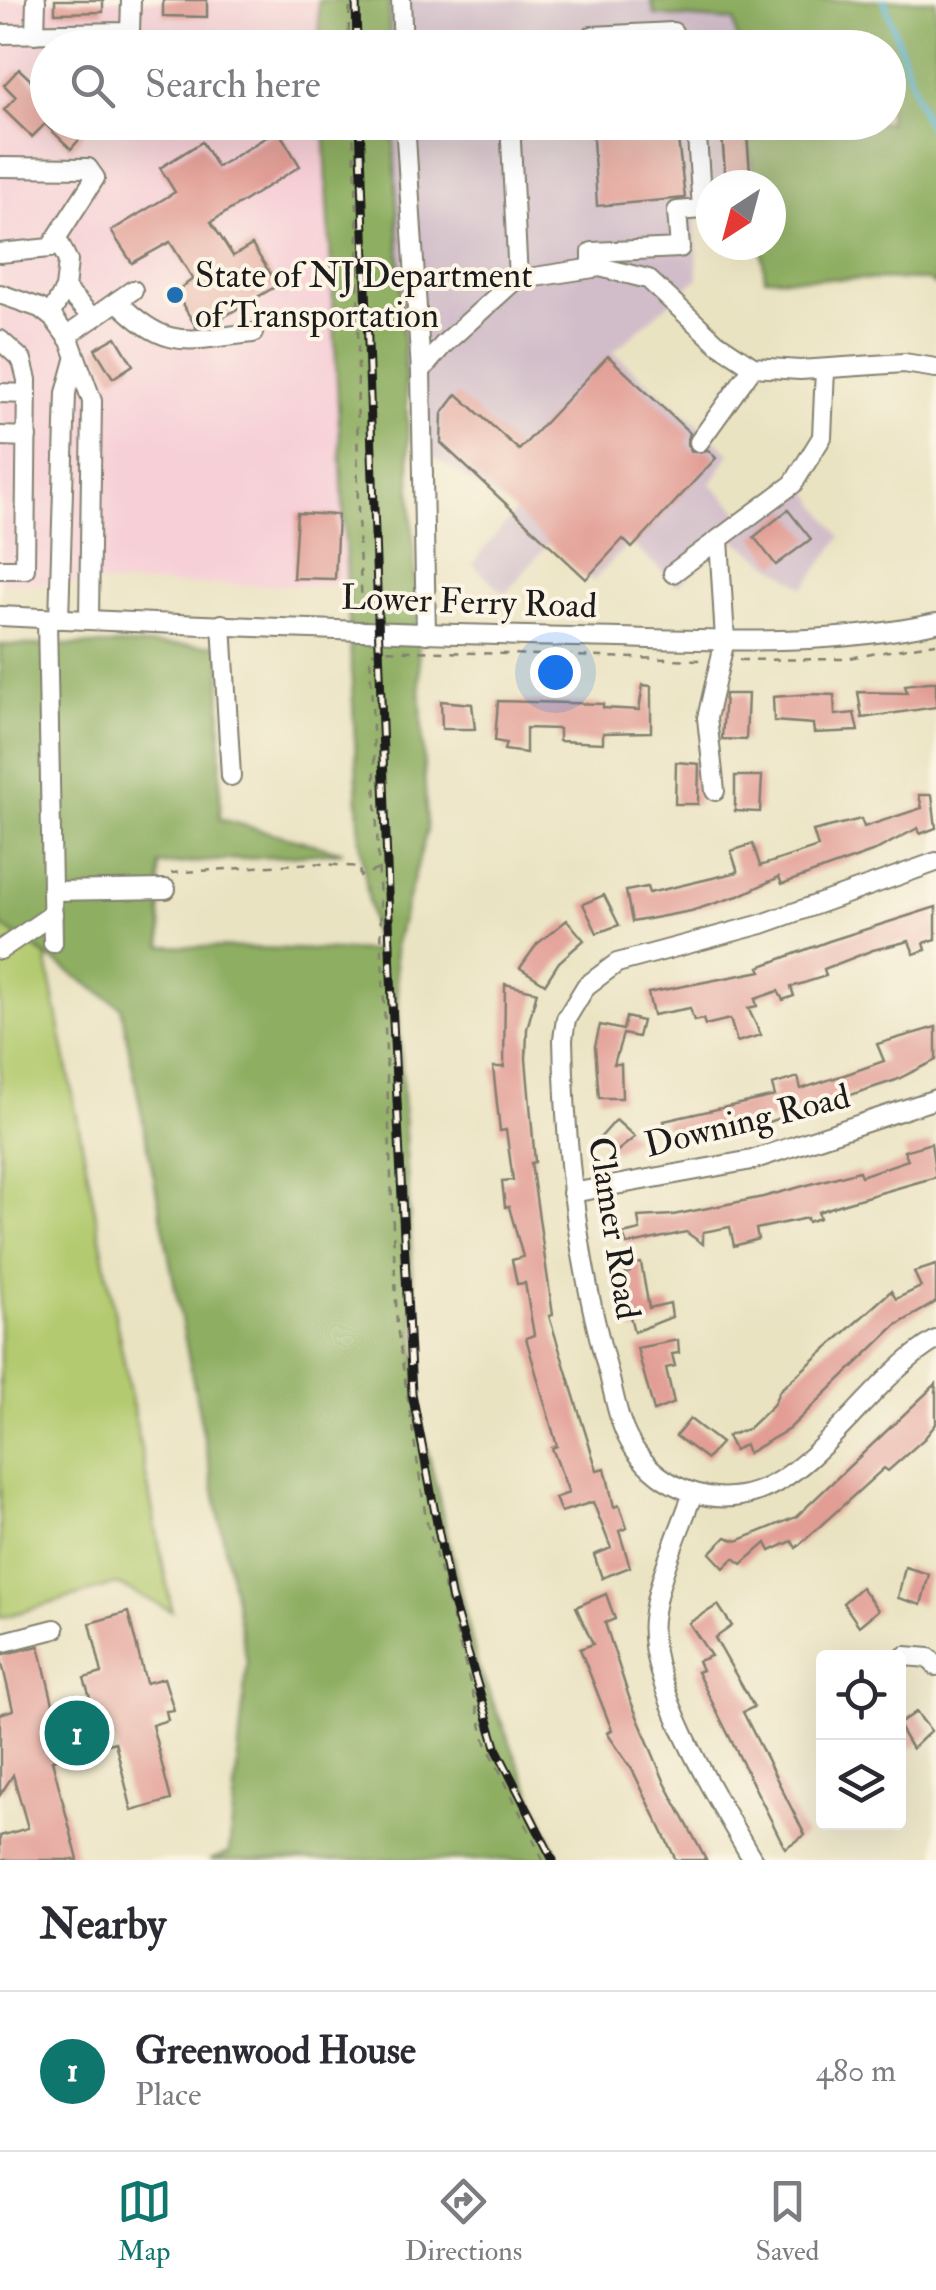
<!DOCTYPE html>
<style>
:root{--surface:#fff;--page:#f2f2f3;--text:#2b2b33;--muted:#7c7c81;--line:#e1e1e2;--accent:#0f766e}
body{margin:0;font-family:"IM FELL Double Pica",serif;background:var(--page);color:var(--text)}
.controls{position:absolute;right:30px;bottom:30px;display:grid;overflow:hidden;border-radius:10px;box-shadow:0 10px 40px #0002}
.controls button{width:90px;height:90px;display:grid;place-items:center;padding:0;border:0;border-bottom:2px solid var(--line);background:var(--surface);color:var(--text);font:50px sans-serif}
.compass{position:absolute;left:696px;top:170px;width:90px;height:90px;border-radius:50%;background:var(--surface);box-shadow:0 10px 40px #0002;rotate:216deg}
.you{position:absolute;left:555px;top:672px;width:35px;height:35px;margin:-25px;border:8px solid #fff;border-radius:50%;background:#1a73e8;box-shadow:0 0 0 15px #1a73e833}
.badge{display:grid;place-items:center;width:65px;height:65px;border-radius:50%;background:var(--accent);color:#fff;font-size:32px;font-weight:700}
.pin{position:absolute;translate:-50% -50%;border:5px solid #fff;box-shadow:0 2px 10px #0006}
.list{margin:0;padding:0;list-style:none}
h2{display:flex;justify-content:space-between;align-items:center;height:130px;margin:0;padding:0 40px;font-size:42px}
h2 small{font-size:32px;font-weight:400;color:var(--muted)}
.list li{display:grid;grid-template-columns:65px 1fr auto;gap:30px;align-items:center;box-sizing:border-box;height:160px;padding:0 40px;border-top:2px solid var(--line)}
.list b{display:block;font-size:38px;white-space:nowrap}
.list p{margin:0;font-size:32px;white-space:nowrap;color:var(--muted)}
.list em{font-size:32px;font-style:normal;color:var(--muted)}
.icon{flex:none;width:55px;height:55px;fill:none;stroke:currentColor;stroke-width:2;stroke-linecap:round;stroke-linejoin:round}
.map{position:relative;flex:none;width:936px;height:1860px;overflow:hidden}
.search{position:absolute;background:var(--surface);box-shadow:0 10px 40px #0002;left:30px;right:30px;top:30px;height:110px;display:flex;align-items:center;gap:25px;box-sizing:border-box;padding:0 35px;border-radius:55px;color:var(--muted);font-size:38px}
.sheet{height:290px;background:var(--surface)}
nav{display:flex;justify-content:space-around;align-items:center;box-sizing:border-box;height:140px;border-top:2px solid var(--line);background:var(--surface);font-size:28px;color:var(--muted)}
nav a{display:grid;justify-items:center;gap:5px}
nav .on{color:var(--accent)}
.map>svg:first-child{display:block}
.built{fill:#f6cfd7}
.industrial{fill:#d1bdc9}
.green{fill:#b3ca6f;stroke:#687346;stroke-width:2.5}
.forest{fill:#8eae62;stroke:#55653f;stroke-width:2.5}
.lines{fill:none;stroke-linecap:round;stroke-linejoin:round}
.stream{stroke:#5fbbdd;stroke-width:5}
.building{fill:#e29d95}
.minor-casing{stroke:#83806f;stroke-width:22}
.path{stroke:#83806f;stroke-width:2.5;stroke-dasharray:8 8;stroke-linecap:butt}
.minor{stroke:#fff;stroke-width:18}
.rail-casing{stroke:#1c1c1c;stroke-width:9}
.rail{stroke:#fcf5e5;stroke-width:5;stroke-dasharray:15;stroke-linecap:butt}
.poi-dot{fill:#1f6fb2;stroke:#fcf5e5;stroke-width:4}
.labels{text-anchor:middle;stroke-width:8;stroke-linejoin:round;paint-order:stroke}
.poi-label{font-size:35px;fill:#1c1c1c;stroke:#fcf5e5;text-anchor:start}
.street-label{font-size:35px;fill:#1c1c1c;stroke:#fcf5e5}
</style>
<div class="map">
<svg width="936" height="1860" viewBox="0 0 936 1860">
<rect width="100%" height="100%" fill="#fcf5e5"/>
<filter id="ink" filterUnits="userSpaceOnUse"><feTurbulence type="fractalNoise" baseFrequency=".01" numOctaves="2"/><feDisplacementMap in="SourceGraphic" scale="20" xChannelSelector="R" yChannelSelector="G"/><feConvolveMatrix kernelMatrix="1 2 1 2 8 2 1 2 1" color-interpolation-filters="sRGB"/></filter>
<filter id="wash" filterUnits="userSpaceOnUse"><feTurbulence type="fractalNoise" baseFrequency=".0048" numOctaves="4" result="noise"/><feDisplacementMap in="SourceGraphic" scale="40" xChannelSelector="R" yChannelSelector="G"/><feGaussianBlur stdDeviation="2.25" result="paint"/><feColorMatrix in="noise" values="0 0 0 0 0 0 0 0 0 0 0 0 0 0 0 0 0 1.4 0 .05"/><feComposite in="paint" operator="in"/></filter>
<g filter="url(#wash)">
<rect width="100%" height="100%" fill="#eae3c2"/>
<!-- built -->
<path class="built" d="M0,0H339L340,47L48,48V122L343,123L362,586L0,583Z"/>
<!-- industrial -->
<g class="industrial">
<path d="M389,0H651L656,15L735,21L738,47H390Z"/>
<path d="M393,123H747L754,185H711V214L695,216L698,278L613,352L730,453L711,484L747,519L797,475L841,537L804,588L734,539L677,585L630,542L593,581L550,542L505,594L472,564L516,511L426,452L425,385L404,383Z"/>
</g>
<!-- green -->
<path class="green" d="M0,924L46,956L172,1611L117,1584L0,1618Z"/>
<!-- forest -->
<g class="forest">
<path d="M318,0H389L390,47H320Z"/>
<path d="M651,0H936V286L928,280L765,278L761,245H771V185H754L747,123L888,122V48L738,47L734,21L655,15Z"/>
<path d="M324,123H393L427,830L395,946L420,1418L477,1664L559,1860H210L229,1853L247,1662L121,1007L0,924V645H221L220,819L343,852L159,865L162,946L376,951L360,842Z"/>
</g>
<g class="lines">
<!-- stream -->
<path class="stream" d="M884,0L924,118L936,139"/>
</g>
<g id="blocks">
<!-- building -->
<g class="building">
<path d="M55,0H103V12L55,13Z"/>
<path d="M163,0H207V17L163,16Z"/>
<path d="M19,69L48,96L47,122H75L85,133L71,149L45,124L32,137L4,110L16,97L4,85Z"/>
<path d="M592,122H676L685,198L597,206Z"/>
<path d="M721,122H746L751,185H726Z"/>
<path d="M278,130L300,166L211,222L233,256L252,245L278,285L208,326L196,327L175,292L193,279L170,242L132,263L111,231L175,192L160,168L202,142L217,167Z"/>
<path d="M116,337L133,365L113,378L95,349Z"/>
<path d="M608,356L690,433L687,442L691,451L708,450L716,458L632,548L623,539L586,579L441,443L442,414L457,394L519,450Z"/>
<path d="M788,510L811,539L776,565L754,537Z"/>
<path d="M297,513L338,515L335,579L293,578Z"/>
<path d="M928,682H936V707L862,718L858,692L907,693L905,685Z"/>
<path d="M643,685L651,686V732L603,733V743L559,741V729L526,728V753L504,750L506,743L495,741L498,701L603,704V708L639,710Z"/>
<path d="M725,694H748L746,740L722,739Z"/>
<path d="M812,694L834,695L835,715L854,713L858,731L814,733L813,724L774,721L773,697Z"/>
<path d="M441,701L472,704L475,729H442Z"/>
<path d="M676,762L699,764L698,804H675Z"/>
<path d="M735,776H762L760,812L735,811Z"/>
<path d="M919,795H932L936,828L920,834L918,828L872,852L782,884L779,877L741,895L691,911L632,922L626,891L647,887L649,893L738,872L731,851L753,844L760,866L818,847L813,831L861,819L864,827L922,808Z"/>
<path d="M604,895L619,925L597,933L583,904Z"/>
<path d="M936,907V939L924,943L926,950L914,954L909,941L873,950L824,969L826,976L791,987L794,996L783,1000L778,991L755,999L757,1006L748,1008L761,1035L737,1042L730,1019L705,1025L703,1019L694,1021L690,1008L653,1015L648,993L761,971L759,967L829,941Z"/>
<path d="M567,920L584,940L559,962L545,984L520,968L537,944Z"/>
<path d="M505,984L537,992L527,1029L526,1059L535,1162L531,1163L553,1315L549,1316L597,1470L605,1468L614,1507L619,1505L627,1528L619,1531L630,1567L602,1578L594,1555L611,1548L593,1502L561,1512L555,1498L569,1493L552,1448L557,1446L526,1338L534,1335L525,1283L517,1284L512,1260L523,1257L509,1207H505L502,1181L513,1180L506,1130L500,1131L493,1067H504Z"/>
<path d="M626,1017L642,1021L638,1037L623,1034L614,1064H621L622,1098H599L595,1046L600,1025L623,1030Z"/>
<path d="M936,1027V1060L896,1080L768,1122L667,1143L664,1121L775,1096L772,1085L798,1077L801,1089L850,1073L884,1061L877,1044Z"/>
<path d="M616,1120L635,1137L616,1152L600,1138Z"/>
<path d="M931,1143L936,1177L845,1203L818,1212L820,1218L808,1222L807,1218L756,1229L758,1239L734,1246L730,1227L703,1232V1244L686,1232L627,1245L623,1234L640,1230L638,1217L673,1215L763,1197L859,1171L861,1176L908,1160L904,1151Z"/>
<path d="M641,1263L649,1308L670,1303L672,1317L634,1332L620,1276L630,1272L628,1264Z"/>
<path d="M936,1265V1302L895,1326L789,1429L748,1453L745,1445L734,1450L727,1436L748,1429L773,1405L780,1390L891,1291L896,1299L921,1287L914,1272Z"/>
<path d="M678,1340L679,1353L672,1354L675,1366L666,1368L674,1403L654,1411L637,1348Z"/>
<path d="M936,1384V1424L924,1439L888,1471L884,1468L796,1548L792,1541L770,1551L766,1543L742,1564L734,1558L724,1568L710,1553L726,1537L737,1541L796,1517Z"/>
<path d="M690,1419L721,1443L707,1459L676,1436Z"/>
<path d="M905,1567L929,1574L921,1605L898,1598Z"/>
<path d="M861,1587L878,1610L859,1626L843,1603Z"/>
<path d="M606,1594L615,1619L605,1623L629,1697L665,1783L706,1860H676L633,1771L607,1733L612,1730L580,1649L593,1644L576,1607Z"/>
<path d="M718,1605L732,1626L715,1638L754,1707L743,1712L805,1835L785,1848L697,1672L702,1670L698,1661L711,1656L689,1623Z"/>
<path d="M128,1612L146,1683L164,1678L174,1710L166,1711L168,1720L152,1725L171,1800L132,1811L115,1742L52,1760L78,1860H0V1836L28,1828L13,1775L0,1795V1714L13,1710L0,1655L39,1646L56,1716L93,1707L84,1678L102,1673L90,1623Z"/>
<path d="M916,1712L931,1731L912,1749L898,1725Z"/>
</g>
</g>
</g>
<g filter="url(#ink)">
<use href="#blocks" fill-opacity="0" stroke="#83806f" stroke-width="2.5"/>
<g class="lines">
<!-- minor casing -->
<g class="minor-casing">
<g id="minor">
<path d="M401,0L403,48"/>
<path d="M0,34L130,32L131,0"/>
<path d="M35,34L36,0"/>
<path d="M592,36L673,32L675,48"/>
<path d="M405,122L421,371"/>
<path d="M510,122L518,279"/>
<path d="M0,167L88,168L95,178L50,248L0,253"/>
<path d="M58,240L68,261L65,289"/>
<path d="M592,268V252L680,248L677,211L702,209L696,122"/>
<path d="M0,294L40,308L54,319L70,341L92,401L89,619"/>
<path d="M117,301C168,352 186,340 253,333"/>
<path d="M50,315L65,289L93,318"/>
<path d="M67,336L133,290"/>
<path d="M0,340L22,360L27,380L25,569H0"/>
<path d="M0,393L27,394"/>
<path d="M0,436L27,437"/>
<path d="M699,442L753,367"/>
<path d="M673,573L793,484L822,437L825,369"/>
<path d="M0,616C191,625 383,633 574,637C696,639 816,649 936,623"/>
<path d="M47,619L53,943"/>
<path d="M59,619L66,393L75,360"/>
<path d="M222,624L231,776"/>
<path d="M426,634L421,371L443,345L515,280L600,267L648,279L717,343L753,367L800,370L904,363L936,368"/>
<path d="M715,791L707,718L725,640L719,539"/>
<path d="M936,862L762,924L617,963L586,986L566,1019L563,1039C565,1152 577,1262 608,1371C615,1398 619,1428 635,1450C662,1489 712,1507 756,1492C821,1470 873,1376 936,1340"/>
<path d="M52,891L166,889"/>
<path d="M0,950L53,914"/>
<path d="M572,1193L752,1160L936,1099"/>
<path d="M693,1493C680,1530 657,1580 653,1619C646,1684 719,1803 753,1860"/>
<path d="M0,1643L55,1629"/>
<path d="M905,1656L929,1658L936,1666"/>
</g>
</g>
<!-- path -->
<g class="path">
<path d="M348,48L350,0"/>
<path d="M352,122C366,287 350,452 363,616"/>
<path d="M739,660L843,659L936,643"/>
<path d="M171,873L312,863L359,867L360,876L379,869"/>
<path d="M543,1860L486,1743L426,1519L397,1327L370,654L379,650L701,660"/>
</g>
<!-- minor -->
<use href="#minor" class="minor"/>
<!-- rail casing -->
<g class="rail-casing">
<g id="rail">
<path d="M356,0L357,48"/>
<path d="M360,122L392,1002L412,1393L451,1596L497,1750L553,1860"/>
</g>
</g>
<!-- rail -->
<use href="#rail" class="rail"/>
</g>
</g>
<!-- markers -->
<circle class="poi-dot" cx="175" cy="295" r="10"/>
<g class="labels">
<!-- poi labels -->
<g class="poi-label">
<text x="195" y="287">State of NJ Department<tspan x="195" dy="40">of Transportation</tspan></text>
</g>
<!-- street labels -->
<g class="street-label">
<text transform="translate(469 601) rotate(2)" y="12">Lower Ferry Road</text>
<text transform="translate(747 1120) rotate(-14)" y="12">Downing Road</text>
<text transform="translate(615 1228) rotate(81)" y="12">Clamer Road</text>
</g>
</g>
</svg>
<div class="controls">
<button><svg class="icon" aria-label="locate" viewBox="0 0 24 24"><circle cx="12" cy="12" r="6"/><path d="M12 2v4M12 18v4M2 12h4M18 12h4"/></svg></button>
<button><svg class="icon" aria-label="layers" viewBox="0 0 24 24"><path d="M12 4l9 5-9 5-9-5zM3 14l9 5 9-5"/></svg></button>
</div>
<svg class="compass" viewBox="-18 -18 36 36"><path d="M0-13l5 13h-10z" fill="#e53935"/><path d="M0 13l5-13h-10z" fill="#7c7c81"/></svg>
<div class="you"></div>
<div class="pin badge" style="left:77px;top:1733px">1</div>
<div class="search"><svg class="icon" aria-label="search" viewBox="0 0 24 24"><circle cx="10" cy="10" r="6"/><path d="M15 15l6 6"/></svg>Search here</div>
</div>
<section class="sheet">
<h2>Nearby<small></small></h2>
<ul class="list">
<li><span class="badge">1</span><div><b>Greenwood House</b><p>Place</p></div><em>480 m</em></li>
</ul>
</section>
<nav>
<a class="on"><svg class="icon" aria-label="map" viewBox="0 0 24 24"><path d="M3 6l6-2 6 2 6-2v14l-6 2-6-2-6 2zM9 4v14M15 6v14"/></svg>Map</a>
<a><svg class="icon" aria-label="directions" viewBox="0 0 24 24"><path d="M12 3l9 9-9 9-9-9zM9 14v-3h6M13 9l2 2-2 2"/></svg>Directions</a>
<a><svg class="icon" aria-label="saved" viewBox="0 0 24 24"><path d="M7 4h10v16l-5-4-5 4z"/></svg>Saved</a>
</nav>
